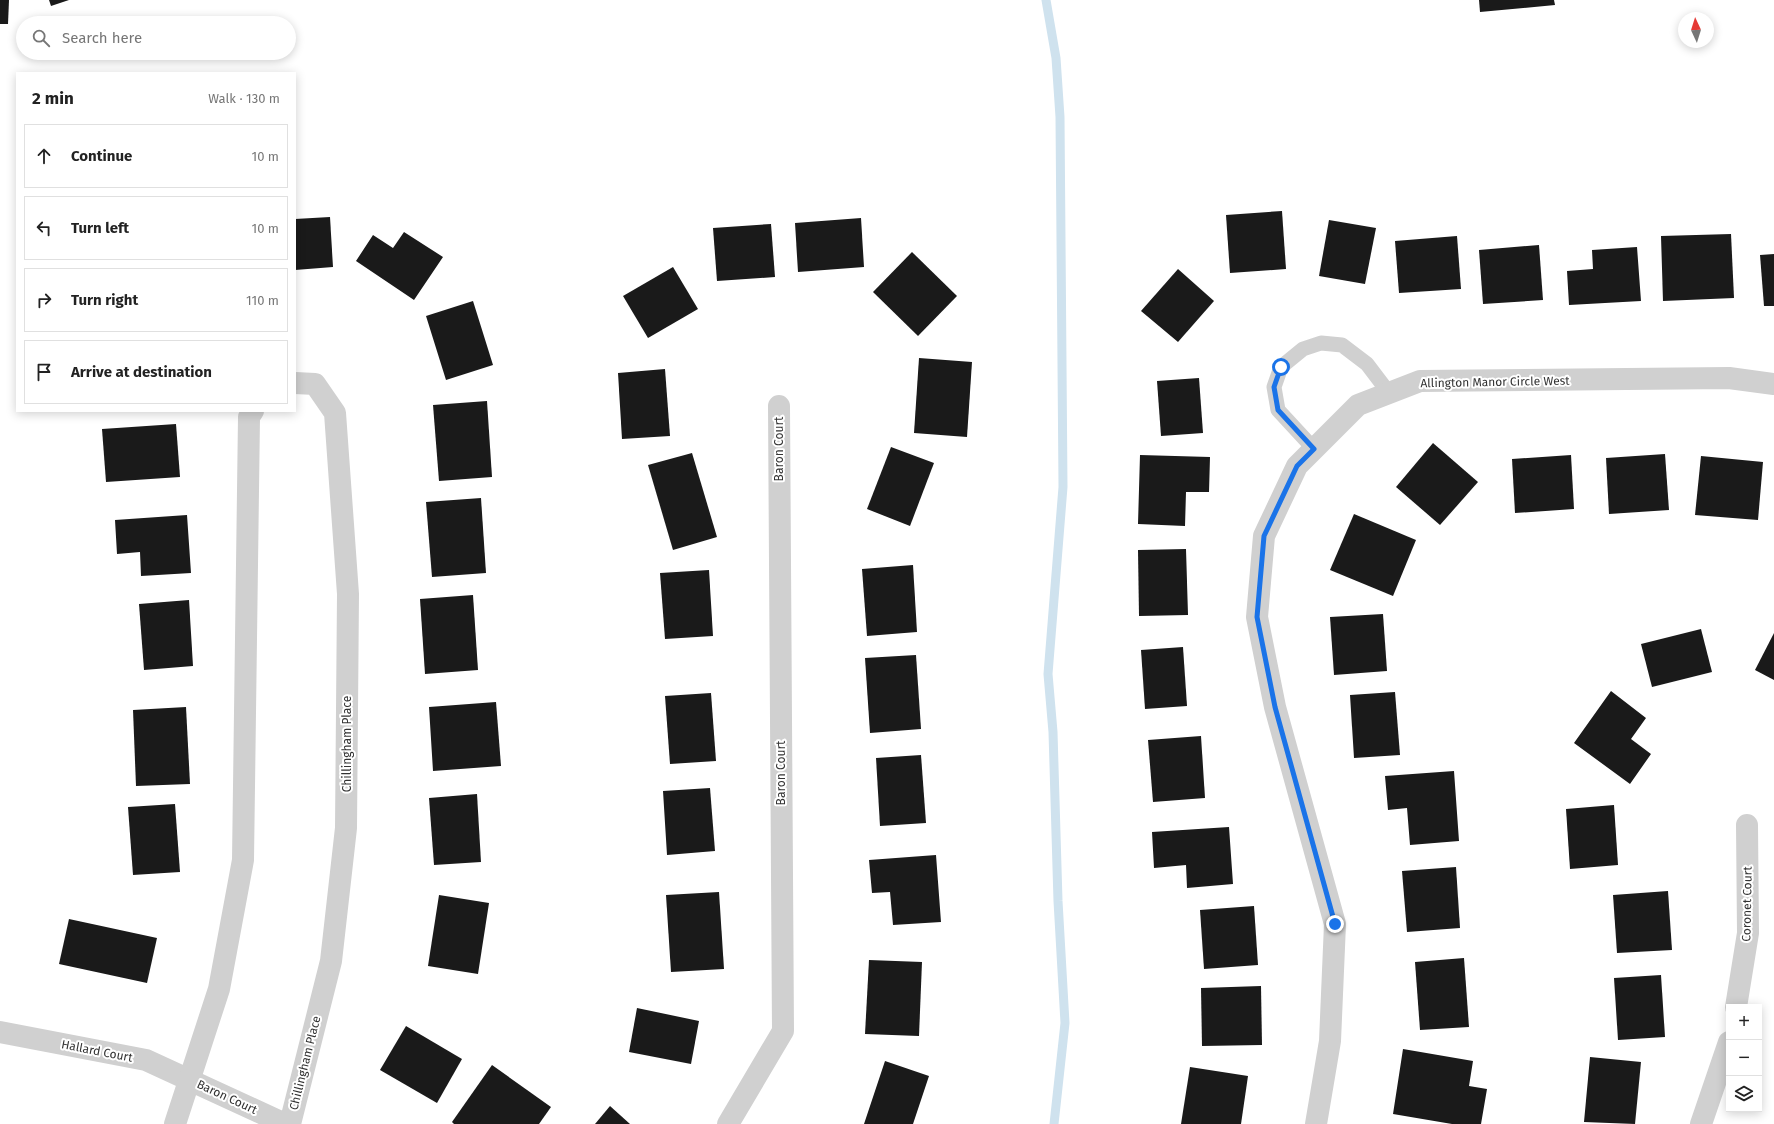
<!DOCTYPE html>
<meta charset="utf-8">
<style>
:root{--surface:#fff;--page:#f6f6f6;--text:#222;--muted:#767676;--line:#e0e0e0}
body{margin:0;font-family:"Fira Sans",sans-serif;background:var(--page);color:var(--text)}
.controls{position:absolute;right:12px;bottom:12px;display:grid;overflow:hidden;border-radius:0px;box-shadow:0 2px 10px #0003}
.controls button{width:36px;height:36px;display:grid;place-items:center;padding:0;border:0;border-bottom:1px solid var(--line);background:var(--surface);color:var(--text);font:20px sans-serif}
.compass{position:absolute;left:1678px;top:12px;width:36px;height:36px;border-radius:50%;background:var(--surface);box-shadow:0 2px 10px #0003;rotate:356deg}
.stop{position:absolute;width:12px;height:12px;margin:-9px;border:3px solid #1a73e8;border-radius:50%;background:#fff}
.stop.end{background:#1a73e8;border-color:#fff;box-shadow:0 1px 4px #0008}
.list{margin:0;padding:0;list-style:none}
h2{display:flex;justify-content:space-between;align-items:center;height:52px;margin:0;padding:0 16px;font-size:17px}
h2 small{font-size:13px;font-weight:400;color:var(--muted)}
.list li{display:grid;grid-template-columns:26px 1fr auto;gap:12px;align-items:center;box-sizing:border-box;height:64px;margin:0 8px 8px;padding:0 8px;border:1px solid var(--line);border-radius:0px}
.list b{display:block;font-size:15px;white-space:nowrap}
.list em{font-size:13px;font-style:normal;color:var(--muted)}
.icon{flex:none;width:22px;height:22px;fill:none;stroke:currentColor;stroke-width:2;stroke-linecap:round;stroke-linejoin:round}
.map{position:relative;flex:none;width:1774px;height:1124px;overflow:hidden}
.search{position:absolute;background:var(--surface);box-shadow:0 2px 10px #0003;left:16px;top:16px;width:280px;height:44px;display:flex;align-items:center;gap:10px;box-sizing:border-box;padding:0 14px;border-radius:22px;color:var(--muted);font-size:15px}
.panel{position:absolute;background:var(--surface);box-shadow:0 2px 10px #0003;left:16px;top:72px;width:280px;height:340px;border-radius:0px}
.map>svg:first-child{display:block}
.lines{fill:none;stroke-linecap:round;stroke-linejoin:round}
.stream{stroke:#cfe2ee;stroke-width:9}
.building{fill:#1a1a1a}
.lane{stroke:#d0d0d0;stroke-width:15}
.street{stroke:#d0d0d0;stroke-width:22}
.route{stroke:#1a73e8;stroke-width:5}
.labels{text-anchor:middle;stroke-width:4;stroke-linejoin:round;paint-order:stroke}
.street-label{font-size:12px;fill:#333;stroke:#fff}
</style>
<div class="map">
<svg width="1774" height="1124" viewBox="0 0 1774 1124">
<rect width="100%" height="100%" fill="#fff"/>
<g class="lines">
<!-- stream -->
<path class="stream" d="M1046,0L1056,58L1060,117L1063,487L1048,674L1053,732L1058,901L1065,1023L1054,1124"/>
</g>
<!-- building -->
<g class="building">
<path d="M0,0H9L8,24H0Z"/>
<path d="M49,0H69L51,6Z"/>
<path d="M1479,0H1554L1555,5L1480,12Z"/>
<path d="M1282,211L1286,269L1230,273L1226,215Z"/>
<path d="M330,217L333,267L295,270V219Z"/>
<path d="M861,218L864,267L798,272L795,223Z"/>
<path d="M1329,220L1376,228L1365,284L1319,276Z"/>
<path d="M771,224L775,277L717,281L713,228Z"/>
<path d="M404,232L443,257L414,300L356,261L373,235L393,248Z"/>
<path d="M1731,234L1734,298L1663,301L1661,236Z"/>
<path d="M1457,236L1461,289L1399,293L1395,241Z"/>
<path d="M1539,245L1543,300L1483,304L1479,250Z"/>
<path d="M1637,247L1641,301L1569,305L1567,271L1593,269L1592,250Z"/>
<path d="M912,252L957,296L918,336L873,292Z"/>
<path d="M1774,254V306H1764L1760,255Z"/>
<path d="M673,267L698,309L648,338L623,296Z"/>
<path d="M1178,269L1214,301L1178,342L1141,311Z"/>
<path d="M473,301L493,365L446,380L426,316Z"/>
<path d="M919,358L972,362L967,437L914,433Z"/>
<path d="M665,369L670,436L622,439L618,373Z"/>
<path d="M1199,378L1203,433L1161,436L1157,381Z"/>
<path d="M487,401L492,477L439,481L433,405Z"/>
<path d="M176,424L180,477L106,482L102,429Z"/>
<path d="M1433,443L1478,482L1440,525L1396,487Z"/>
<path d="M891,447L934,463L910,526L867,509Z"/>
<path d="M692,453L717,537L673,550L648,465Z"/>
<path d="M1665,454L1669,510L1609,514L1606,458Z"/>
<path d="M1140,455L1210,457L1209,492H1186L1185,526L1138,524Z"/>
<path d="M1571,455L1574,509L1515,513L1512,459Z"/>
<path d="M1701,456L1763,462L1758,520L1695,515Z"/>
<path d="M481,498L486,573L432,577L426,502Z"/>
<path d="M1354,514L1416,540L1393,596L1330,570Z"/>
<path d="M187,515L191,573L141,576L140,552L117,554L115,520Z"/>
<path d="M1186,549L1188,615L1139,616L1138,550Z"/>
<path d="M913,565L917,632L867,636L862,569Z"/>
<path d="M709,570L713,636L665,639L660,573Z"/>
<path d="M473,595L478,670L425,674L420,599Z"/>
<path d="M189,600L193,666L144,670L139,604Z"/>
<path d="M1383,614L1387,671L1334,675L1330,617Z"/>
<path d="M1701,629L1712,672L1652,687L1641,644Z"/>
<path d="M1774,633V680L1755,670Z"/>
<path d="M1183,647L1187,706L1145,709L1141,650Z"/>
<path d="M916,655L921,729L870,733L865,658Z"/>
<path d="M1611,691L1646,718L1631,739L1651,754L1630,784L1574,743Z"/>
<path d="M1395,692L1400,755L1354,758L1350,695Z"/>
<path d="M711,693L716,761L670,764L665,696Z"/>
<path d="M496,702L501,766L433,771L429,707Z"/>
<path d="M186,707L190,784L136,786L133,710Z"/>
<path d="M1201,736L1205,798L1153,802L1148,740Z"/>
<path d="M921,755L926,823L880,826L876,758Z"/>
<path d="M1454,771L1459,841L1410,845L1407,808L1388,810L1385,776Z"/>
<path d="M710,788L715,851L667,855L663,791Z"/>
<path d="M477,794L481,862L434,865L429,798Z"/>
<path d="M175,804L180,872L133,875L128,807Z"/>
<path d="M1614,805L1618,865L1570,869L1566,809Z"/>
<path d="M1229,827L1233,884L1187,888L1186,865L1154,868L1152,832Z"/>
<path d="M936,855L941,922L893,925L890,892L872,893L869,860Z"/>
<path d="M1456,867L1460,928L1407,932L1402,871Z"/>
<path d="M1668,891L1672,950L1617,953L1613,895Z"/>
<path d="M719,892L724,969L671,972L666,895Z"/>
<path d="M439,895L489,903L478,974L428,966Z"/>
<path d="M1254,906L1258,965L1204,969L1200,910Z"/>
<path d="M69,919L157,938L147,983L59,964Z"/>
<path d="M1464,958L1469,1027L1420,1030L1415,962Z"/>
<path d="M869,960L922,962L919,1036L865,1034Z"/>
<path d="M1661,975L1665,1037L1618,1040L1614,978Z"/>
<path d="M1261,986L1262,1045L1202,1046L1201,988Z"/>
<path d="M637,1008L699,1021L691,1064L629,1052Z"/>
<path d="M406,1026L462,1059L437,1103L380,1070Z"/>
<path d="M1403,1049L1473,1061L1469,1086L1487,1089L1481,1124H1452L1393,1114Z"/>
<path d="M1590,1057L1641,1062L1635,1124L1584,1122Z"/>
<path d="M885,1061L929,1076L913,1124H864Z"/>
<path d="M492,1065L551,1107L539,1124H454L452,1122Z"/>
<path d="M1190,1067L1248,1076L1241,1124H1181Z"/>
<path d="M610,1106L630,1124H595Z"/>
</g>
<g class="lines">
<!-- lane -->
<path class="lane" d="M1314,449L1278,410L1274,387L1281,367L1303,349L1321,343L1342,345L1367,364L1389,393"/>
<!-- street -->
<g class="street">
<path d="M1736,1007L1748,933L1747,825"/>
<path d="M0,1032L146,1060L285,1124"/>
<path d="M175,1124L219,989L243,860L249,417L253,411"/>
<path d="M290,1124L331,961L346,828L348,594L335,413L315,384L295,383"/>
<path d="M728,1124L783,1031L779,406"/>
<path d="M1316,1124L1330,1041L1335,924L1275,707L1257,617L1264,536L1297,466L1358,405L1420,381L1729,378L1774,384"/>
<path d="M1701,1124L1729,1042"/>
</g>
</g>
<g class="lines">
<!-- route -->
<path class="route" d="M1281,367L1274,387L1278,410L1314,449L1297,466L1264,536L1257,617L1275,707L1335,924"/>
</g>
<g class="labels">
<!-- street labels -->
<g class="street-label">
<text transform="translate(1495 382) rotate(-1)" y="4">Allington Manor Circle West</text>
<text transform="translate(779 449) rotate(-90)" y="4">Baron Court</text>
<text transform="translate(347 744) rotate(-90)" y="4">Chillingham Place</text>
<text transform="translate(781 773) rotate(-90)" y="4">Baron Court</text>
<text transform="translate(1747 904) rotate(-89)" y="4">Coronet Court</text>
<text transform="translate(97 1051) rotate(11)" y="4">Hallard Court</text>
<text transform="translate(305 1063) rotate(-76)" y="4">Chillingham Place</text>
<text transform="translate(227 1097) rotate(25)" y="4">Baron Court</text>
</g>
</g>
</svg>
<div class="controls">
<button>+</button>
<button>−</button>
<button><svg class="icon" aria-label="layers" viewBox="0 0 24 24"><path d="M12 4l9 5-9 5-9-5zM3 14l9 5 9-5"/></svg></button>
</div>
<svg class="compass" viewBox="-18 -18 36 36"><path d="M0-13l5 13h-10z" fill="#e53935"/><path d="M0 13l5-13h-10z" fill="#767676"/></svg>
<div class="stop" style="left:1281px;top:367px"></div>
<div class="stop end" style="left:1335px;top:924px"></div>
<div class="search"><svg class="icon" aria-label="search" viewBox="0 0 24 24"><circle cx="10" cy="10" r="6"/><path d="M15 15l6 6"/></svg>Search here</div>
<section class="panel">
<h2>2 min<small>Walk · 130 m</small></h2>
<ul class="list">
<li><svg class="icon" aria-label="ahead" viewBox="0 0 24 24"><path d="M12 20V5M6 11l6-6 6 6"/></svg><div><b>Continue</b></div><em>10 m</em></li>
<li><svg class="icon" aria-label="left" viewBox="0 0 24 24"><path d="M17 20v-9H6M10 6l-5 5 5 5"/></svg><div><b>Turn left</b></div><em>10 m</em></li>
<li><svg class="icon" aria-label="right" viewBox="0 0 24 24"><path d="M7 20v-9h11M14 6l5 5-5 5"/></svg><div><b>Turn right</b></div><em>110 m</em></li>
<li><svg class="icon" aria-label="arrive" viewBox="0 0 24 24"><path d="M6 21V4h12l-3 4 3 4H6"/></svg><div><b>Arrive at destination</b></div></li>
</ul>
</section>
</div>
